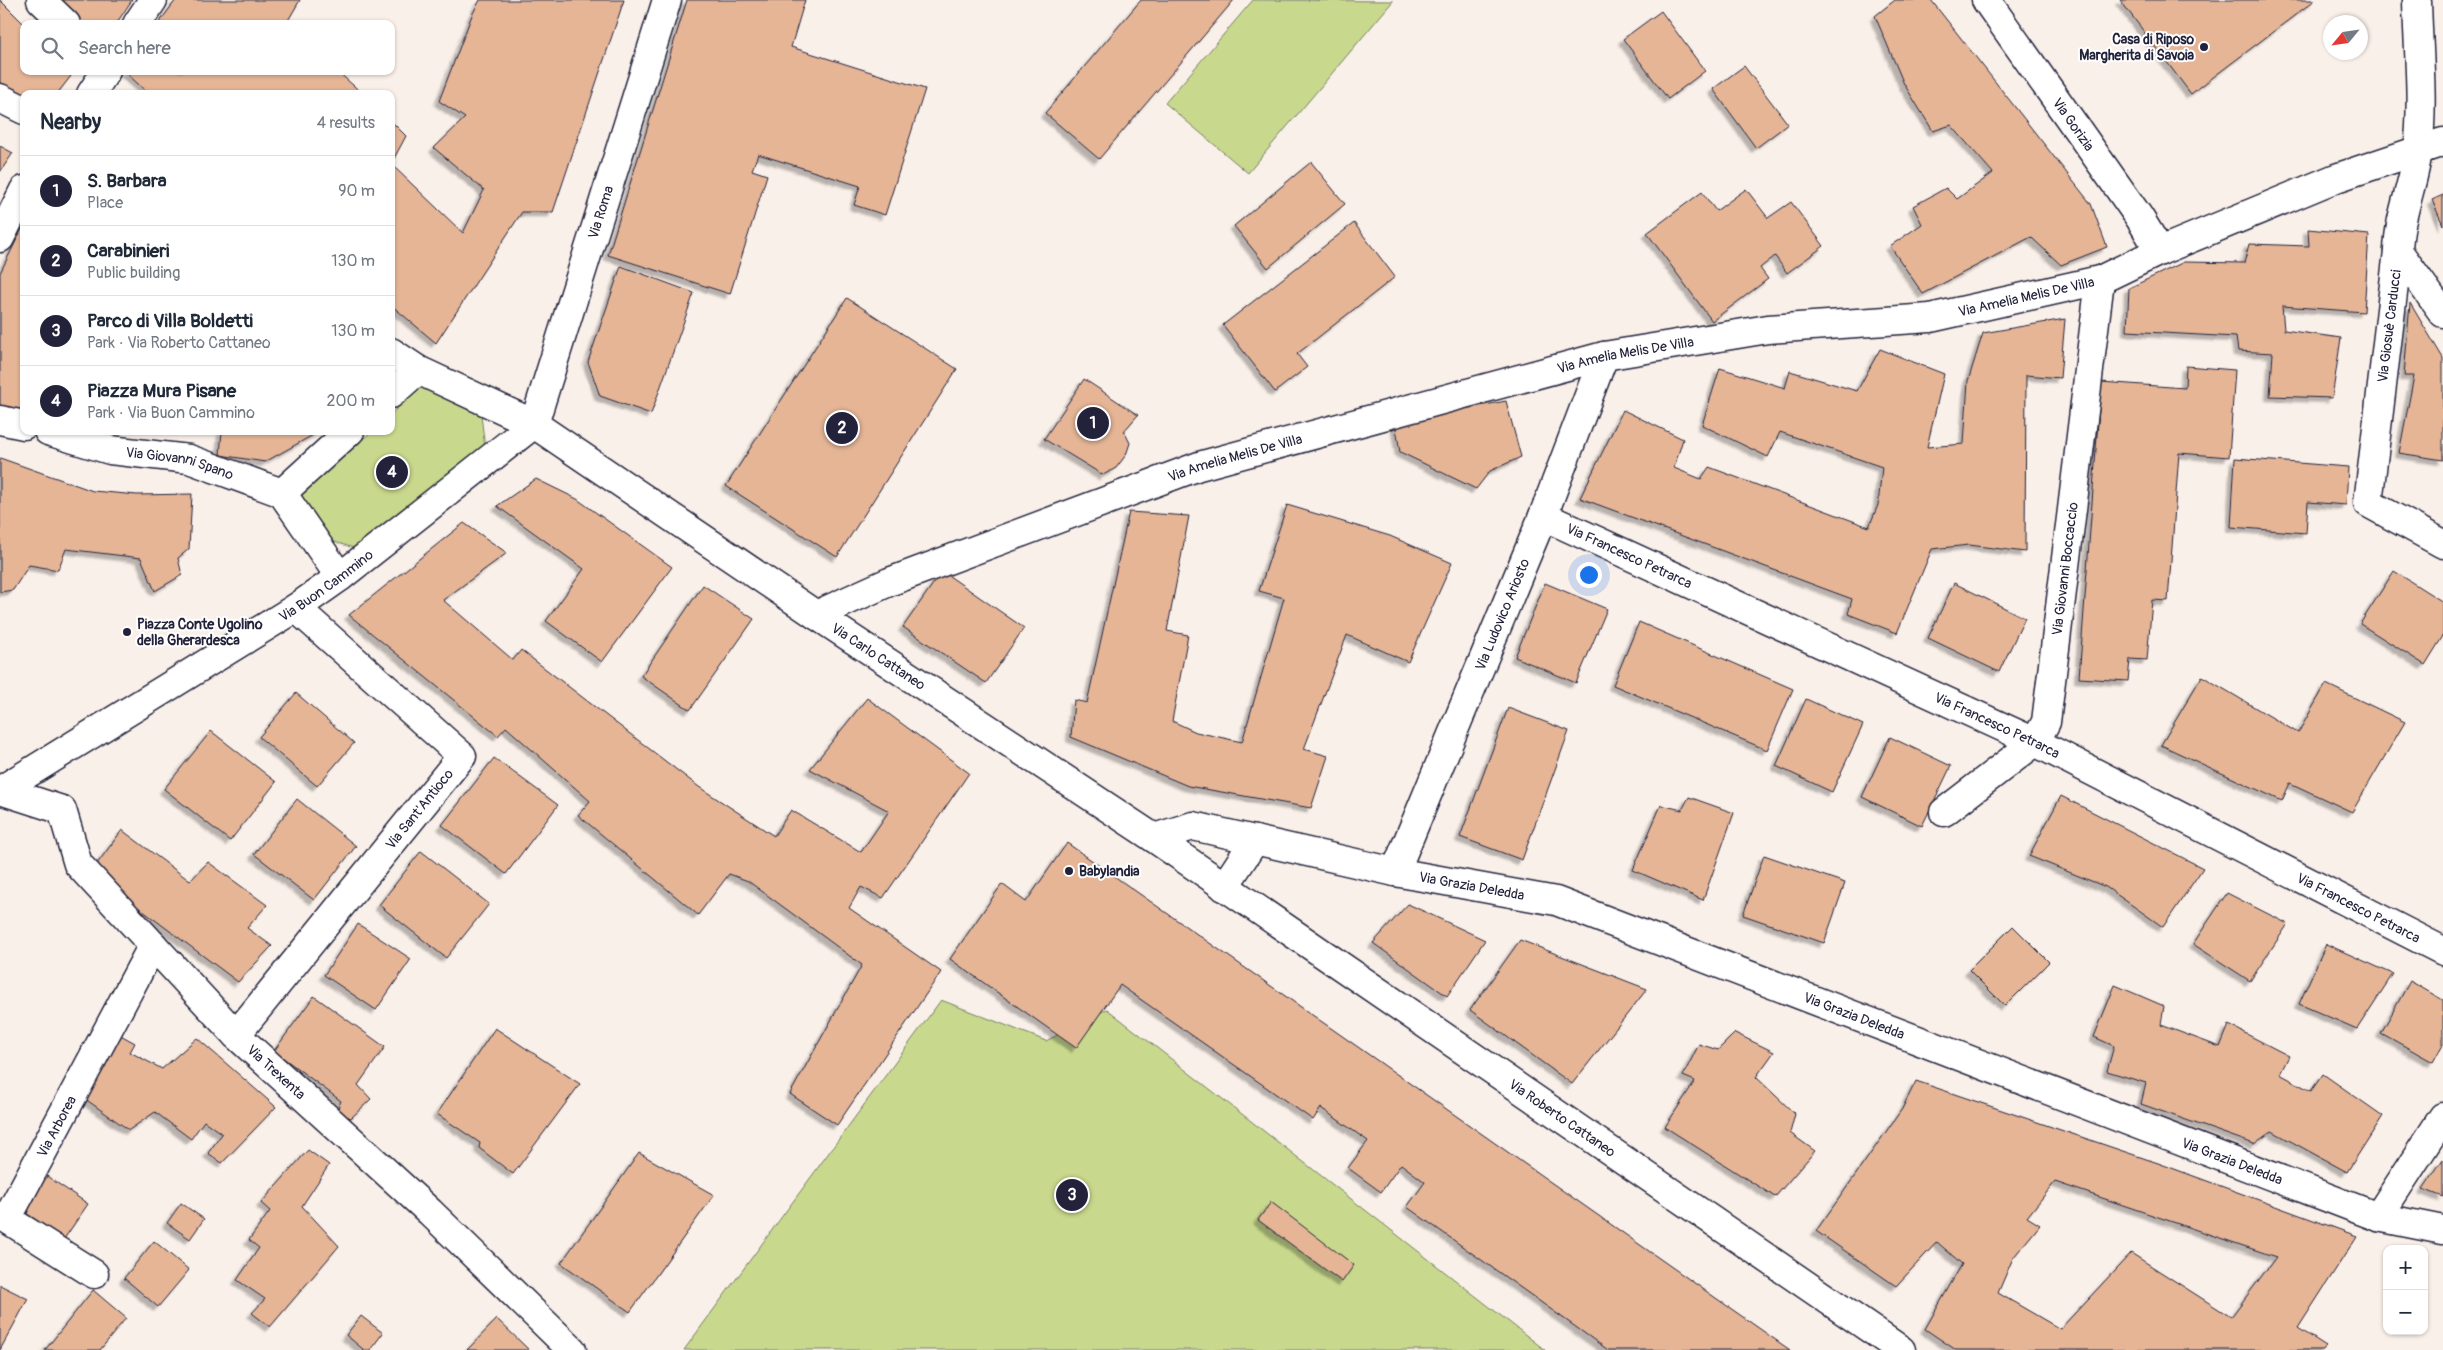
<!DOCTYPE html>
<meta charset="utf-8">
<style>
:root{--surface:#fff;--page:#f2f2f3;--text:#1f2937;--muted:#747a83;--line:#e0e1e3;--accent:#22223b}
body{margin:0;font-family:Pangolin,sans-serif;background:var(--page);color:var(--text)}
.controls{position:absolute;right:15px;bottom:15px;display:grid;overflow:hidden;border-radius:10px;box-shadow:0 1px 4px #0004}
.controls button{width:45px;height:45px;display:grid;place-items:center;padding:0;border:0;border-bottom:1px solid var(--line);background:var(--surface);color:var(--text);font:25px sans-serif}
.compass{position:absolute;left:2323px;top:15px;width:45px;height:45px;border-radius:50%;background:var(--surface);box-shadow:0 1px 4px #0004;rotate:241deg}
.you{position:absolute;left:1588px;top:574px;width:18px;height:18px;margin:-12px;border:4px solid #fff;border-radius:50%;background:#1a73e8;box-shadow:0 0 0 8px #1a73e833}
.badge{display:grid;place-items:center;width:32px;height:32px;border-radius:50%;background:var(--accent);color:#fff;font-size:16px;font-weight:700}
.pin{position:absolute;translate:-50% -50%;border:2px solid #fff;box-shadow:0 1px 5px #0006}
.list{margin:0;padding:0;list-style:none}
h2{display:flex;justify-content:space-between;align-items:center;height:65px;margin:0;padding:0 20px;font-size:21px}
h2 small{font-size:16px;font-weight:400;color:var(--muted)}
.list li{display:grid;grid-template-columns:32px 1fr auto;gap:15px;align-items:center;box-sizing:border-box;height:70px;padding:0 20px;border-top:1px solid var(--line)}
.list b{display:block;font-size:19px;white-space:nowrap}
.list p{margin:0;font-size:16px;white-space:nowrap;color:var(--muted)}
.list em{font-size:16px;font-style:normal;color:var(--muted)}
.icon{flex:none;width:28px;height:28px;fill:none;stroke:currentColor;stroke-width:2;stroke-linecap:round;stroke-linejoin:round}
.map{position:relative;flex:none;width:2443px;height:1350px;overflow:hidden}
.search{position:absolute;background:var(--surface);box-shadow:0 1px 4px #0004;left:20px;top:20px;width:375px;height:55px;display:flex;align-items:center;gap:12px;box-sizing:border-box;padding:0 18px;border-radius:10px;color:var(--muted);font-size:19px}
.panel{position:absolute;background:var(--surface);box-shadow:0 1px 4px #0004;left:20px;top:90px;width:375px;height:345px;border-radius:10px}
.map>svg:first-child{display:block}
.green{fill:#c8d98d;stroke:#757e64}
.building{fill:#e5b596;stroke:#22223b;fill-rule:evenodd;filter:url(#shadow)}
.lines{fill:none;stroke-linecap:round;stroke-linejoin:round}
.minor-casing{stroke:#22223b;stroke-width:31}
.major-casing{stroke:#22223b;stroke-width:31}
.minor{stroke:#fff;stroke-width:28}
.major{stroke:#fff;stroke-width:28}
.poi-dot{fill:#22223b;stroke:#fff;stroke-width:2}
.labels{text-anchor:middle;stroke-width:4;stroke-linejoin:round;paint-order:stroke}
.poi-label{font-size:14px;font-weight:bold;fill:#22223b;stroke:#fff;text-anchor:start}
.street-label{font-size:14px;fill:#22223b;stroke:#fff}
</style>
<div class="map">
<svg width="2443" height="1350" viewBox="0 0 2443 1350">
<defs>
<filter id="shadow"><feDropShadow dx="-4.5" dy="4.5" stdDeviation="1" flood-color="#0004"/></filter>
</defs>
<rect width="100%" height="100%" fill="#faf0ea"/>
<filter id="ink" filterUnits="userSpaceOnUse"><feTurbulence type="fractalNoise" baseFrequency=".02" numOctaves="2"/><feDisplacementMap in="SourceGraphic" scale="10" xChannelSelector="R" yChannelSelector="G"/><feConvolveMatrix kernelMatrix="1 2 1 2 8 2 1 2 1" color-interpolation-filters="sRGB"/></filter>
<g filter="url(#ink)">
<!-- green -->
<g class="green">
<path d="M1253,0L1393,1L1248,173L1165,103Z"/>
<path d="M425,383L481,415L485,448L360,550L332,541L300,496L372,431H391V414Z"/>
<path d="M941,1000L1046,1041L1107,1009L1545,1350H684Z"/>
</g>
<!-- building -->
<g class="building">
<path d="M0,0L24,24V71L74,72L57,94H24V101L0,88Z"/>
<path d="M60,0H132L116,24H84Z"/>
<path d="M176,0H300L286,24H158Z"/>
<path d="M480,0H624L553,212H522L436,343L391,305V164L463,233L484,190L434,148L465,118L439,101L472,15Z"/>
<path d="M687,0H805L791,47L925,89L885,215L854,205L860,186L758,154L752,170L767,175L730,294L608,255Z"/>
<path d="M1141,0H1234L1099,159L1045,113Z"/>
<path d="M1895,0H1931L2091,204L2107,247L2061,265L2031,237L1923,294L1890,246L1922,224L1913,206L1946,188L1957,199L1993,173L1951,125L1933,131L1904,84L1875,16Z"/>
<path d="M2120,0H2315L2191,94Z"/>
<path d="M1661,11L1705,71L1668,99L1623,39Z"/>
<path d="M1744,66L1788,124L1756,148L1713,89Z"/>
<path d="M124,71H337L363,94H149Z"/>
<path d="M391,121L406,136L391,164Z"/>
<path d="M0,146L13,153L0,172Z"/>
<path d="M1311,162L1345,204L1268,268L1234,226Z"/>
<path d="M1746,189L1768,218L1791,202L1824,246L1787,273L1775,256L1760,268L1768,279L1712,321L1647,233L1702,192L1716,211Z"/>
<path d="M2443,195V225L2432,200Z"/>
<path d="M1354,223L1395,277L1297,354L1307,367L1275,392L1223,325Z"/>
<path d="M24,225V419L0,412V273Z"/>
<path d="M2308,229L2369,235L2364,312L2282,306L2284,330L2341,338L2332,398L2270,396L2273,353L2238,351L2236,337L2127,331L2129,288L2184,262L2244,263L2249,244L2309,246Z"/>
<path d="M621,266L694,293L651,414L600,396L588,362Z"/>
<path d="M847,298L957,369L837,557L726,486Z"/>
<path d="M2410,303L2443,358V460L2399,453L2414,376H2404Z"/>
<path d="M2065,319L2060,378L2026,375L2025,552L1969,545L1932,549L1897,633L1848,614L1852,599L1580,498L1623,410L1683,439L1674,468L1701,479L1709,467L1869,527L1878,505L1882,467L1780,432L1768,457L1702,425L1720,368L1785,388L1790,371L1857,391L1880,349L1944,374L1927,447L1964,444L1968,381L1983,333Z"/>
<path d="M2186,366L2235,370L2229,457L2179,453L2168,601L2152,600L2147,660L2130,659L2128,681L2079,678L2101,382L2185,388Z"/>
<path d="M1084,379L1138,415L1124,431L1130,443L1126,455L1116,468L1103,475L1044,439Z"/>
<path d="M1506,401L1521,457L1490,471L1476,489L1400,452L1395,422Z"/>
<path d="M222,431H320L265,462L220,455Z"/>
<path d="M0,458L93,491L137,495L192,494L189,549L178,558L182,575L155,591L141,558L66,549L58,570L29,565L13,590L0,592Z"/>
<path d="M2235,458L2348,467L2346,505L2308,502L2306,533L2231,527Z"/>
<path d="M536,479L577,499L672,567L602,662L546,621L584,569L497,506Z"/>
<path d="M1287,505L1390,536L1452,563L1408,662L1347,635L1304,749L1328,756L1311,808L1188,786L1071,737L1074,700L1087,703L1129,512L1189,516L1167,631L1188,635L1172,721L1196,732L1242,742L1284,598L1259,591Z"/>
<path d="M464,523L507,553L443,600L513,660L521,650L699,787L774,836L791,810L861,852L889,811L810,769L867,698L969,773L883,898L861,887L849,908L941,972L837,1125L790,1094L862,965L748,881L729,874L698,915L578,815L590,801L506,727L498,736L349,615Z"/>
<path d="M942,571L1024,628L986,683L903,627Z"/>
<path d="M2394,571L2443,602V636L2425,665L2360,624Z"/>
<path d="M1545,583L1607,609L1576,683L1515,657Z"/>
<path d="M1954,583L2025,618L1999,672L1928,638Z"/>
<path d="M703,585L754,619L690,710L641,676Z"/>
<path d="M1639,622L1793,689L1767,750L1613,685Z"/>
<path d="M2202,676L2298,733L2326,684L2405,722L2352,812L2290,783L2282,801L2161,745Z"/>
<path d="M296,693L354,743L317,786L259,737Z"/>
<path d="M1806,699L1863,725L1832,792L1776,766Z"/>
<path d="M1508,708L1569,731L1522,860L1460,837Z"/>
<path d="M211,731L276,782L230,841L164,789Z"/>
<path d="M1890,737L1951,766L1922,826L1862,797Z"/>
<path d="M494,758L558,805L506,874L442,825Z"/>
<path d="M2061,796L2203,868L2163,927L2106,887L2029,856Z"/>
<path d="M1689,797L1734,813L1703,900L1633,870L1661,805L1682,810Z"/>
<path d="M297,799L356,846L314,900L254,854Z"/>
<path d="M122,830L190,881L208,862L267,905L247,928L272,946L238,982L91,872Z"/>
<path d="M1067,843L1790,1350H1608L1407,1207L1425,1182L1401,1164L1381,1192L1348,1168L1368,1141L1321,1108L1313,1120L1120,985L1076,1048L950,959L1002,884L1026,902Z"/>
<path d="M421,851L489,904L446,958L379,905Z"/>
<path d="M1764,855L1845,883L1824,943L1743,915Z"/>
<path d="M2227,893L2288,924L2250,981L2193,944Z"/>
<path d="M1408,904L1485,940L1447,996L1373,943Z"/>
<path d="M358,924L411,959L376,1010L324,975Z"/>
<path d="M2013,926L2049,962L2005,1006L1969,970Z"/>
<path d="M1520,940L1647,989L1572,1084L1470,1010Z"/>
<path d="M2326,944L2393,974L2357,1029L2299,1004Z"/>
<path d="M2410,981L2443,1000V1044L2433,1062L2381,1033Z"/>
<path d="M2115,985L2164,1006L2161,1025L2220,1047L2229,1025L2289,1056L2280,1074L2311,1091L2323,1074L2383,1116L2347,1172L2272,1131L2254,1144L2141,1104L2146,1083L2107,1071L2114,1046L2094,1037Z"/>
<path d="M314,996L385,1047L358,1085L371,1099L351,1118L336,1112L341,1101L274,1051Z"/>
<path d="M495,1028L580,1084L513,1174L479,1148L480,1143L437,1114Z"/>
<path d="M117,1033L135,1043L130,1052L162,1069L197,1038L276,1107L222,1163L208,1153L222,1134L204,1121L191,1139L155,1112L129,1130L81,1096Z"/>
<path d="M1735,1033L1774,1052L1756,1077L1795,1114L1790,1133L1815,1151L1775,1197L1665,1127L1695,1081L1683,1076L1699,1044L1718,1050Z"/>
<path d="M1916,1081L2158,1163L2357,1236L2298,1328L2326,1346L2323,1350H1956L1925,1329L1962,1264L1937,1242L1896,1286L1816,1231L1902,1109ZM2055,1182L2276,1257L2231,1317L2131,1253L2060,1329L1998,1293L2013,1258L2040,1225L2027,1217Z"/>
<path d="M308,1150L329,1165L302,1206L339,1246L270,1327L252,1313L265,1299L237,1280L259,1248L249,1240L270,1211L261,1203Z"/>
<path d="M639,1153L714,1195L630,1312L561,1263Z"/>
<path d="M2443,1159V1197L2423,1189Z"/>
<path d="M41,1172L88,1204L64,1239L17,1207Z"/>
<path d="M1271,1202L1354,1265L1342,1282L1258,1220Z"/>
<path d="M181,1203L204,1219L190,1239L167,1223Z"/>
<path d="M154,1241L189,1270L158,1307L124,1278Z"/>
<path d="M0,1285L28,1299L0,1350Z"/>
<path d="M93,1290L126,1318L100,1350H45Z"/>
<path d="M361,1316L383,1333L370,1350H364L346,1335Z"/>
<path d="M497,1319L529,1350H467Z"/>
</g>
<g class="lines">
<!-- minor casing -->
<g class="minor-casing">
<g id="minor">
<path d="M41,0L66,24"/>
<path id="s1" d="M1986,0L2139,217L2160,251"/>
<path d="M2417,0C2418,49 2424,101 2418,150C2414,184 2399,215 2398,251L2368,503L2443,544"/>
<path d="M137,24L153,0"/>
<path d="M91,94L106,71"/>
<path d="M0,238L24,190"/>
<path d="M2398,251L2443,313"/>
<path d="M391,394L418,370"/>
<path d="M0,420L24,425"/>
<path id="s2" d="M48,431L110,450L189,459L282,493"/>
<path d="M282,493L340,577"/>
<path d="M282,493L350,431"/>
<path id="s3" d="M1543,516L2035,742L2443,951"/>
<path id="s4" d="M816,615L889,582L1199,466L1604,356L1768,329L1930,318L2100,280L2160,251L2336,178L2443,142"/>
<path id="s5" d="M0,790L62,810L78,864L236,1035L430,1212L572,1350"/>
<path id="s6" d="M1,790L296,608L340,577L534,424"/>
<path id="s7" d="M1944,812L2035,742L2046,722L2100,280"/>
<path id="s8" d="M1154,838L1193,826L1395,872L1556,901L2378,1217L2443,1230"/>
<path id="s9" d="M1395,872L1543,516L1604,356"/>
<path d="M1224,887L1255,840"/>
<path id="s10" d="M236,1035L462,756L296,608"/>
<path d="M2378,1217L2443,1117"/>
<path id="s11" d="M94,1274L7,1219L153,945"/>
</g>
</g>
<!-- major casing -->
<g class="major-casing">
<g id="major">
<path d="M0,98L24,110"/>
<path id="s12" d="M391,352L418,370L534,424L816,615L1154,838L1901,1350"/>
<path id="s13" d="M534,424L667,0"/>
</g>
</g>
<!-- minor -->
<use href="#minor" class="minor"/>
<!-- major -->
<use href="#major" class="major"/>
</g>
</g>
<!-- markers -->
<g class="poi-dot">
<circle cx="2204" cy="47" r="5"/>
<circle cx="127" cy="632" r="5"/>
<circle cx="1069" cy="871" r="5"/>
</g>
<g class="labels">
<!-- poi labels -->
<g class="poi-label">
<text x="2194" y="44" text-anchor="end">Casa di Riposo<tspan x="2194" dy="16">Margherita di Savoia</tspan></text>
<text x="137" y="629">Piazza Conte Ugolino<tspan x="137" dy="16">della Gherardesca</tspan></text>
<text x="1079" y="876">Babylandia</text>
</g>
<!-- street labels -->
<g class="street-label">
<text dy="5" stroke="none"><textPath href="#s1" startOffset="152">Via Gorizia</textPath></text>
<text dy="5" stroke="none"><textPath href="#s13" startOffset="222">Via Roma</textPath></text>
<text dy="5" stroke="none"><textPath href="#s4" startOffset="1258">Via Amelia Melis De Villa</textPath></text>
<text transform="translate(2389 326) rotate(-83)" y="5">Via Giosuè Carducci</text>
<text dy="5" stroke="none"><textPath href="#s4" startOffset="852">Via Amelia Melis De Villa</textPath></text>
<text dy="5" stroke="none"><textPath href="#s4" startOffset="448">Via Amelia Melis De Villa</textPath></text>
<text dy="5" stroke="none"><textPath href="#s2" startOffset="136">Via Giovanni Spano</textPath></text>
<text dy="5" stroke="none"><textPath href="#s3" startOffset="95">Via Francesco Petrarca</textPath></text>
<text dy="5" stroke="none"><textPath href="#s7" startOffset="292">Via Giovanni Boccaccio</textPath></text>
<text dy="5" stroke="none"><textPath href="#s6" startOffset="384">Via Buon Cammino</textPath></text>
<text dy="5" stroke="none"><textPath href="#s9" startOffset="279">Via Ludovico Ariosto</textPath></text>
<text dy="5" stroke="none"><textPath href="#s12" startOffset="576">Via Carlo Cattaneo</textPath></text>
<text dy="5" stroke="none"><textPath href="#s3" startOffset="500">Via Francesco Petrarca</textPath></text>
<text dy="5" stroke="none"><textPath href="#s10" startOffset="291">Via Sant'Antioco</textPath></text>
<text dy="5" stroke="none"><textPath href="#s8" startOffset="326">Via Grazia Deledda</textPath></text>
<text dy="5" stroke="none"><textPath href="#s3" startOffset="905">Via Francesco Petrarca</textPath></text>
<text dy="5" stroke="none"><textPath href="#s8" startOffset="731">Via Grazia Deledda</textPath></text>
<text dy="5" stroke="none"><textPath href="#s5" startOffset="409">Via Trexenta</textPath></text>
<text dy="5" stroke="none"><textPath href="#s12" startOffset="1401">Via Roberto Cattaneo</textPath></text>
<text dy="5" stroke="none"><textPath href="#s11" startOffset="208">Via Arborea</textPath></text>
<text dy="5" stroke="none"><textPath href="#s8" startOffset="1136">Via Grazia Deledda</textPath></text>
</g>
</g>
</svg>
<div class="controls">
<button>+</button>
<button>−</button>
</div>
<svg class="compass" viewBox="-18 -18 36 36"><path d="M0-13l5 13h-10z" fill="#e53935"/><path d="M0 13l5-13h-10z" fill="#747a83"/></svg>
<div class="you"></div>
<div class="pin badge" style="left:1093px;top:423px">1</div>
<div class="pin badge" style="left:842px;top:428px">2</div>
<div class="pin badge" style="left:1072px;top:1195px">3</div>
<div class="pin badge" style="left:392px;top:472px">4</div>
<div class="search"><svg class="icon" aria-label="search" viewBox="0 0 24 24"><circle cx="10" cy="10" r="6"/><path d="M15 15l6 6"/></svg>Search here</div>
<section class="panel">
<h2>Nearby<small>4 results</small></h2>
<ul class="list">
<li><span class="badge">1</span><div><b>S. Barbara</b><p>Place</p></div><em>90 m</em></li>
<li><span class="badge">2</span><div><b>Carabinieri</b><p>Public building</p></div><em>130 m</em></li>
<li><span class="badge">3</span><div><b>Parco di Villa Boldetti</b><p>Park · Via Roberto Cattaneo</p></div><em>130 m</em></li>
<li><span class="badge">4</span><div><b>Piazza Mura Pisane</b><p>Park · Via Buon Cammino</p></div><em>200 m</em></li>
</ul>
</section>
</div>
